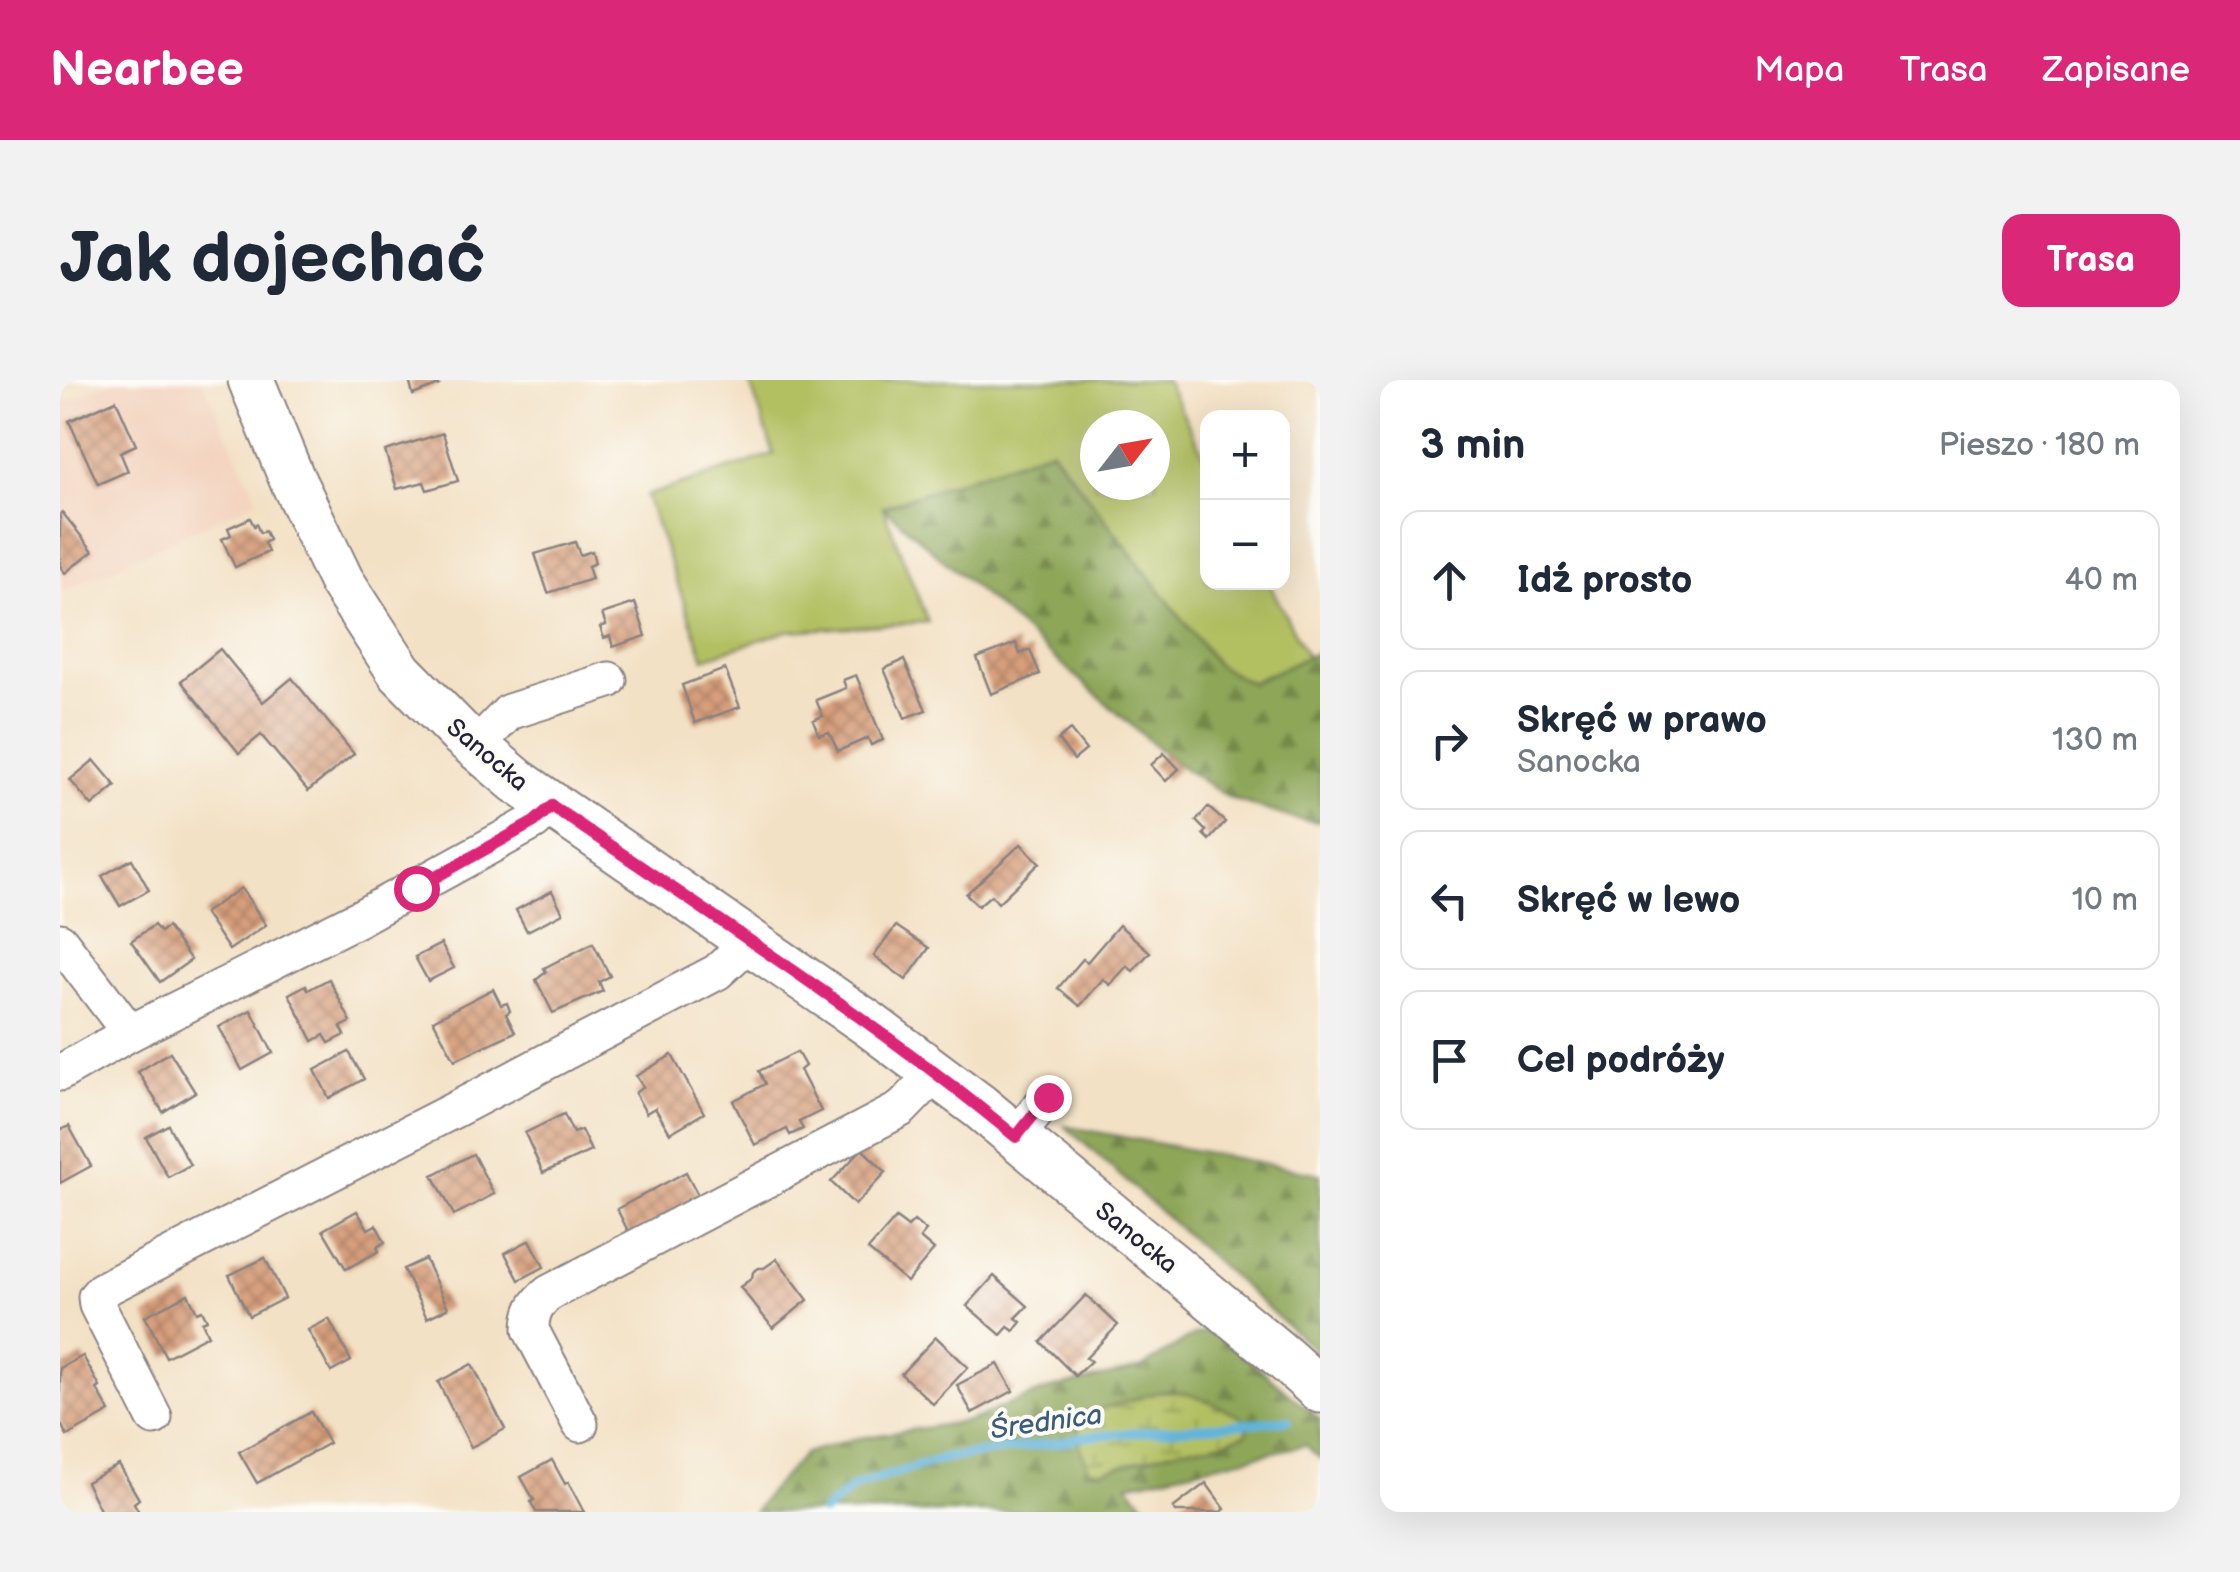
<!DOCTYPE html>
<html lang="pl">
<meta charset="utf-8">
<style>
:root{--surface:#fff;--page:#f2f2f3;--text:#1f2937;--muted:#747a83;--line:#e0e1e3;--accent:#db2777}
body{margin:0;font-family:"Balsamiq Sans",sans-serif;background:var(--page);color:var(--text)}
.controls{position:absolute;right:30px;top:30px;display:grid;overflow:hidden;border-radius:20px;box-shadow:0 10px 40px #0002}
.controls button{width:90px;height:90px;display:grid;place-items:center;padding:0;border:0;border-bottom:2px solid var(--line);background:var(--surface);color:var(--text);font:50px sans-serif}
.compass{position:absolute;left:1020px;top:30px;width:90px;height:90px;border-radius:50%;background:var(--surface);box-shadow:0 10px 40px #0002;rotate:59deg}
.stop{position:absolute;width:30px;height:30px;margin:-22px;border:8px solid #db2777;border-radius:50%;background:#fff}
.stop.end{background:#db2777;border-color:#fff;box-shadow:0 2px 10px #0008}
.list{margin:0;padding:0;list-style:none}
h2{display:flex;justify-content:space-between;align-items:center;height:130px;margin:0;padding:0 40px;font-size:42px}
h2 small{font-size:32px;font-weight:400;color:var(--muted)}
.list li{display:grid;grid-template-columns:65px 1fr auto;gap:30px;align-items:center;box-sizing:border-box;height:140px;margin:0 20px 20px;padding:0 20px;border:2px solid var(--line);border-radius:20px}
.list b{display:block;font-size:38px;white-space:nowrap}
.list p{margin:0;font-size:32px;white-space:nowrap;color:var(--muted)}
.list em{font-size:32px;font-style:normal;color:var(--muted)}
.icon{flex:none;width:55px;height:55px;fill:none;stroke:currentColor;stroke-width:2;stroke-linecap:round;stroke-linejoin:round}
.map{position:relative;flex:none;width:1260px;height:1132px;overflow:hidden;border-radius:20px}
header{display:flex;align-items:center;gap:60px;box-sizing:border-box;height:140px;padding:0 50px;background:var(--accent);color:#fff}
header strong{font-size:48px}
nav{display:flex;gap:55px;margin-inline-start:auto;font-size:35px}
.intro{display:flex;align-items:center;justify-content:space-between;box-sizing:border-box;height:240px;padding:0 60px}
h1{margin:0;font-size:70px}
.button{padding:25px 45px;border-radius:20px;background:var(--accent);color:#fff;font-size:35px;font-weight:700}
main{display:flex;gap:60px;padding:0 60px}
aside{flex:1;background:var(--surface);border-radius:20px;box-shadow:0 10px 40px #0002}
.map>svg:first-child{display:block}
.built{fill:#f3d4bf}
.grass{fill:#b2c062;stroke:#6a714e;stroke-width:2.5;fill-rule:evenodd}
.forest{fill:url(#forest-firs);stroke:#58644a;stroke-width:2.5}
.wetland{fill:url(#wetland-marsh);stroke:#6a714e;stroke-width:2.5}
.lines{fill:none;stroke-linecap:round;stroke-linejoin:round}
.stream{stroke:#61b4dd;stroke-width:9}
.building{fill:url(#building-cross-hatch)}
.minor-casing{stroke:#8a8280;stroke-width:39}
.major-casing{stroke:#8a8280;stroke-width:49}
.minor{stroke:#fff;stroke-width:35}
.major{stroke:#fff;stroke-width:45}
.route{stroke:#db2777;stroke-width:12}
.labels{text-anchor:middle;stroke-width:8;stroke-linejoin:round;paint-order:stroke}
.street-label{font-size:25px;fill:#22223b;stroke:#fdfcf7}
.water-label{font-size:28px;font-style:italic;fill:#3b5c7c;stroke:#fdfcf7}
</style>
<header>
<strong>Nearbee</strong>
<nav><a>Mapa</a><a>Trasa</a><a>Zapisane</a></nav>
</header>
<div class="intro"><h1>Jak dojechać</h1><a class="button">Trasa</a></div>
<main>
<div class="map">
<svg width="1260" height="1132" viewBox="0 0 1260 1132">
<defs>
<pattern id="forest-firs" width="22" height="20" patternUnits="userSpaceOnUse" patternTransform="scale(2.5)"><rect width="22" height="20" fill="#8da658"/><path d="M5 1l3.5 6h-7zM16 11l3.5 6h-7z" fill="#73874a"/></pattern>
<pattern id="wetland-marsh" width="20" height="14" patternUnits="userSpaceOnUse" patternTransform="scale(2.5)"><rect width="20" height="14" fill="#b2c062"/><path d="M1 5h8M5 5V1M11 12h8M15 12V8" fill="none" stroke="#909c52"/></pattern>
<pattern id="building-cross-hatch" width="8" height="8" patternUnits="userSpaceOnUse" patternTransform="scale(2.5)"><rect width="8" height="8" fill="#d79f7b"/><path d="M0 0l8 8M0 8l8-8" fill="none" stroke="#ae8166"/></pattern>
</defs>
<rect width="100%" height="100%" fill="#fdfcf7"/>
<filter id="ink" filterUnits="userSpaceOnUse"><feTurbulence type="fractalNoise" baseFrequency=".01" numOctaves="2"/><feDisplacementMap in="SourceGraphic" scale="20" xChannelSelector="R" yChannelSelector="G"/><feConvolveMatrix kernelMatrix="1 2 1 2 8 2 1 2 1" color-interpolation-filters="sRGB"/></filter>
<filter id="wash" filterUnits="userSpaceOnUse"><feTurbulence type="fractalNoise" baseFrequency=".0048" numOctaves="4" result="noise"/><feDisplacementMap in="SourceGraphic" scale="40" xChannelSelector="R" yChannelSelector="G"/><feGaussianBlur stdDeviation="2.25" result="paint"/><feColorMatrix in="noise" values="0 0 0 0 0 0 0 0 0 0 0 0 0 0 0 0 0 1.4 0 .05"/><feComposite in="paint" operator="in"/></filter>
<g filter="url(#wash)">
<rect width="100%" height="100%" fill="#f3e1c5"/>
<!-- built -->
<path class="built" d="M56,0H142L198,120L0,213V24Z"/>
<!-- grass -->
<path class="grass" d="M689,0H1106L1147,81L1148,202L1209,203L1247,277L1191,303L1157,285L991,69L823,127L868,242L727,251L644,278L586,116L714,74ZM1035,45H1095V105H1035Z"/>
<!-- forest -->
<g class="forest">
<path d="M991,69L1157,285L1191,303L1260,271V442L1235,439L1169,418L1111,380L823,127Z"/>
<path d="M1005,746L1260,794V975Z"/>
<path d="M1152,949L1260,1039V1079L1246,1065L1068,1104L1092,1132H694L709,1112L745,1073L793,1059L908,1041L986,1010L1081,988L1132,956Z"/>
</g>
<!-- wetland -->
<path class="wetland" d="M1103,1011C1136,1011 1161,1027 1190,1042L1186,1054L1158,1064L1122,1068L1042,1091L1029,1089L1019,1064L1018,1043L1024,1034Z"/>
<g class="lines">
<!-- stream -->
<path class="stream" d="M763,1132L795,1106L881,1079L1007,1061L1019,1057L1228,1040"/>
</g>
<g id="blocks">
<!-- building -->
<g class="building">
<path d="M349,0H377L379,5L353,15Z"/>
<path d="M56,20L76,65L60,72L68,91L38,104L9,41Z"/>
<path d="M383,53L398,101L367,110L364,102L337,109L325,71Z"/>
<path d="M2,132L33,171L5,193L0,186V134Z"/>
<path d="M190,138L194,146L196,144L200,153L205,151L209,160L204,163L208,172L175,187L162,159L171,155L168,148Z"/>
<path d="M515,162L520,175L532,171L535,183L528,186L532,199L488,213L475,174Z"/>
<path d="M575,223L586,256L553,267L550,256L544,258L540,247L546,245L542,234Z"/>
<path d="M956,263L960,274L970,270L980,294L931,314L917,278Z"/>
<path d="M160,269L203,322L232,298L294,374L248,411L201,355L179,373L121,301Z"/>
<path d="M844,280L866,330L845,338L824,289Z"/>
<path d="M665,289L680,327L635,343L622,305Z"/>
<path d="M796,295L823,360L811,365L808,358L778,371L769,352L759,355L753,340L763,336L756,320L786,308L783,300Z"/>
<path d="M1010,350L1026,370L1014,380L998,360Z"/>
<path d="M1104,373L1119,389L1106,401L1091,385Z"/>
<path d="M34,380L56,406L32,426L10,400Z"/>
<path d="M1148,427L1165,442L1149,460L1143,454L1146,451L1136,441Z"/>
<path d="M961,464L980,483L938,523L931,515L918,526L906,514Z"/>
<path d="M72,479L89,510L60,526L42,496Z"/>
<path d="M181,508L206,545L169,570L144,533Z"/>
<path d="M492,511L503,533L467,551L456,530Z"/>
<path d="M94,545L100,552L107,547L131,580L100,602L71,561Z"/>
<path d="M1059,545L1090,572L1073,591L1067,586L1050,605L1043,599L1020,626L998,608L1023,579L1027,582Z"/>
<path d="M836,546L869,568L846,600L814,576Z"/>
<path d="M533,563L550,596L539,602L543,611L493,633L476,600L486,592L484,588Z"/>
<path d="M381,564L394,588L368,601L355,577Z"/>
<path d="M269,599L291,642L281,647L285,655L269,663L264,655L253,661L229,614L246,605L248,610Z"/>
<path d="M433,609L441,625L447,623L450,631L446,634L455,652L395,680L373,640Z"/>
<path d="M191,630L213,673L182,690L159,647Z"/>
<path d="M110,672L135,712L103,732L78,692Z"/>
<path d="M289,672L304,699L269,718L255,690Z"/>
<path d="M737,672L745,686L740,690L761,731L739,742L743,749L730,755L727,749L695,765L673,721L705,704L699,691Z"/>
<path d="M612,675L644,733L610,753L595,728L586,733L575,713L583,707L576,696Z"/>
<path d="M504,734L513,753L521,750L531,771L483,793L465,753Z"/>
<path d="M108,745L130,785L108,797L86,757Z"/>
<path d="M9,746L31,786L0,803V750Z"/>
<path d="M802,769L826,792L795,825L771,802Z"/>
<path d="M413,774L434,814L394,835L373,795Z"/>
<path d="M626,792L640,819L570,855L557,829Z"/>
<path d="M297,831L308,849L316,845L325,862L317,867L319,871L286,889L263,850Z"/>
<path d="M836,838L848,847L854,841L866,851L860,858L874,870L847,902L808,870Z"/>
<path d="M470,860L484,887L459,900L445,873Z"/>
<path d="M205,878L225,918L189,936L169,895Z"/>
<path d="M365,879L388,928L367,938L343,889Z"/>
<path d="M717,879L748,920L713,948L680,907L692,898L693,892L699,888H704Z"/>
<path d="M934,896L968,926L956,938L961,942L954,951L948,947L941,955L907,926Z"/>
<path d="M128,914L137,932L142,930L147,940L142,942L148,955L106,977L85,936Z"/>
<path d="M1026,915L1058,945L1026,978L1031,981L1015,996L981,962Z"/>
<path d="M269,939L291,981L271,992L248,950Z"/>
<path d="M876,957L908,987L873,1024L841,994Z"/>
<path d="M23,976L40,1007L37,1009L50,1032L7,1056L0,1042V988Z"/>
<path d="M412,984L445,1049L411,1067L378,1002Z"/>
<path d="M938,984L953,1011L912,1033L897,1005Z"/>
<path d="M251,1032L269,1063L197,1103L179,1072Z"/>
<path d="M492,1080L505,1104L508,1102L524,1132H476L471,1122L474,1120L461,1097Z"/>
<path d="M59,1085L79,1119L74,1123L79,1132H41L26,1102Z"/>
<path d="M1146,1103L1165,1129L1161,1132H1116L1113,1128Z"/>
</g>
</g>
</g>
<g filter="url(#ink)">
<use href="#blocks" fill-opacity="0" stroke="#8a8280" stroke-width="2.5"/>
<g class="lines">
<!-- minor casing -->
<g class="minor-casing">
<g id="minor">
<path d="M415,367L449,332L549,300"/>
<path d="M0,561L70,653"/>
<path d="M0,693L70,653L299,538L474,442L492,426"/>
<path d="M956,757L988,717"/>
<path d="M94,1037L37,925L36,917L42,910L402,726L657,592L690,562"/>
<path d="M520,1044L471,950C471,933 475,924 489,913L841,729L875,694"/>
</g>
</g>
<!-- major casing -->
<g class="major-casing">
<path id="major" d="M191,0L232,99L281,201L340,292L400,353L457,401L809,644L919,726L1224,978L1260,1010"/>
</g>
<!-- minor -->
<use href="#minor" class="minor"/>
<!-- major -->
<use href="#major" class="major"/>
</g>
</g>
<g class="lines" filter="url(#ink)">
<!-- route -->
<path class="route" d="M356,508L474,442L492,426C648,534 810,636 956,757L988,717"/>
</g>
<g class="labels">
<!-- street labels -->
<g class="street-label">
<text transform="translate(428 374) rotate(40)" y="9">Sanocka</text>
<text transform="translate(1077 857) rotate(39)" y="9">Sanocka</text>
</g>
<!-- water labels -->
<g class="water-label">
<text transform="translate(986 1041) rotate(-8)" y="10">Średnica</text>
</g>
</g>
</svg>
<div class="controls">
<button>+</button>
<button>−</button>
</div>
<svg class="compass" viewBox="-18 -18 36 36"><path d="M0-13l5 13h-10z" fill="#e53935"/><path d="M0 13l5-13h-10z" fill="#747a83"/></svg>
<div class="stop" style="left:356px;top:508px"></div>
<div class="stop end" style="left:988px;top:717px"></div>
</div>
<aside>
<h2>3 min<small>Pieszo · 180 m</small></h2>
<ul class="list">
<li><svg class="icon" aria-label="ahead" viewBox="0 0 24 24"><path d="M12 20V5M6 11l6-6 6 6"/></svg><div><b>Idź prosto</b></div><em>40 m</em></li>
<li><svg class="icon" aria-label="right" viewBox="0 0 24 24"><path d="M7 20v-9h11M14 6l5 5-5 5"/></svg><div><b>Skręć w prawo</b><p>Sanocka</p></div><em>130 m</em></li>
<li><svg class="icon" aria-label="left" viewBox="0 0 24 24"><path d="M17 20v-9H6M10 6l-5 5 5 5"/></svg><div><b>Skręć w lewo</b></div><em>10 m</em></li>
<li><svg class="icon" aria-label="arrive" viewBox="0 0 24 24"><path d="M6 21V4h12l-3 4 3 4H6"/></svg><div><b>Cel podróży</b></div></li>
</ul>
</aside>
</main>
